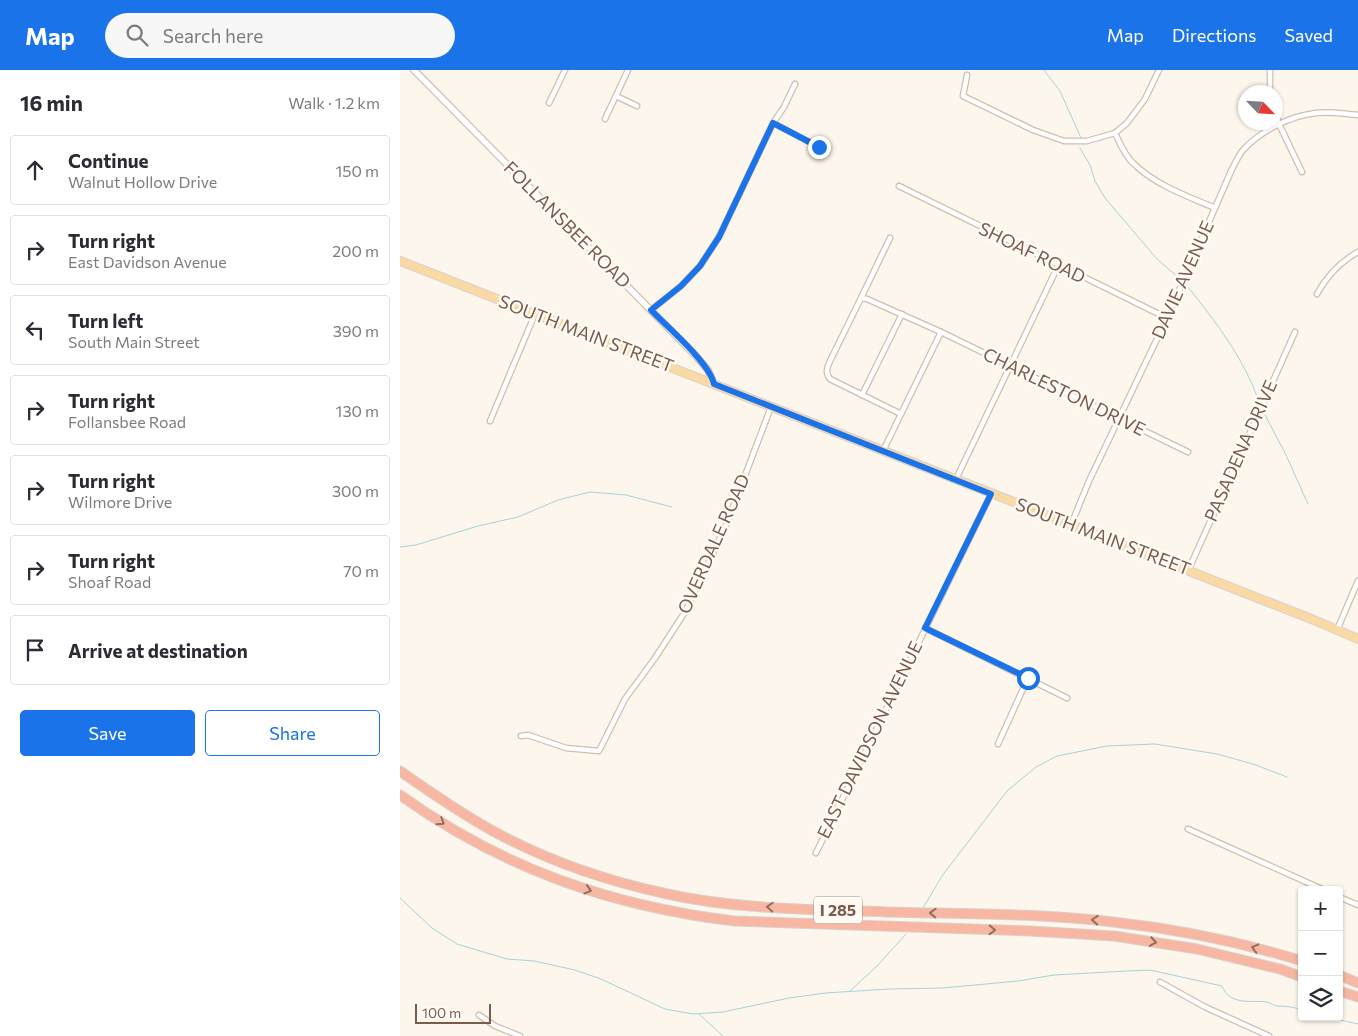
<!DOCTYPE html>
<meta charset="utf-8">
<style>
:root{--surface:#fff;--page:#f7f7f7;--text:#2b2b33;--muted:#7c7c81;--line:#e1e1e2;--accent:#1a73e8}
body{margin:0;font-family:Commissioner,sans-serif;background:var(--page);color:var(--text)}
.controls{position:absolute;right:15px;bottom:15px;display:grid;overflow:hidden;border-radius:5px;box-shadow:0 1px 4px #0004}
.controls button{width:45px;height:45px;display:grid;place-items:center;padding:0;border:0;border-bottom:1px solid var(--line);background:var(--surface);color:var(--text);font:25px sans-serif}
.compass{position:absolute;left:838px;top:15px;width:45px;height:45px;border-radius:50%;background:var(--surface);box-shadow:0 1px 4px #0004;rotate:115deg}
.scale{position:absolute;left:15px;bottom:12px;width:76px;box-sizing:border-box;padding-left:5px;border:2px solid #7a5c4d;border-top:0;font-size:14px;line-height:18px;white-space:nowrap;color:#7a5c4d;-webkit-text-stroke:4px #fffaf3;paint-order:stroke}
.stop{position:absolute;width:15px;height:15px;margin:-11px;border:4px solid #1a73e8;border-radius:50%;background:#fff}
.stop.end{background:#1a73e8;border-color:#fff;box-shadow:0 1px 5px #0008}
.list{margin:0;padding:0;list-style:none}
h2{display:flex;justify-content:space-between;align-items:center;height:65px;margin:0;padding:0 20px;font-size:21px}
h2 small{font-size:16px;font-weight:400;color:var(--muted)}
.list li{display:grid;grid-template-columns:32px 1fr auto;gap:15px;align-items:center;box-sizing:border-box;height:70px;margin:0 10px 10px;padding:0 10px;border:1px solid var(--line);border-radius:5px}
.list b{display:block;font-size:19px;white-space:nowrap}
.list p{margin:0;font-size:16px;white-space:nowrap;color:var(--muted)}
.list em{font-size:16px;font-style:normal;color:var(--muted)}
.actions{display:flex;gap:10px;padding:15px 20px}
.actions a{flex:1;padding:11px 0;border:1px solid var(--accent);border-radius:5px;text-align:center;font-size:18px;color:var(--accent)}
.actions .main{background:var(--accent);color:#fff}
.icon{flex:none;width:28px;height:28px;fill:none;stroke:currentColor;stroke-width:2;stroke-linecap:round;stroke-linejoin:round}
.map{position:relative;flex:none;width:958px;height:966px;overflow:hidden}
header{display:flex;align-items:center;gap:30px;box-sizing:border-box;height:70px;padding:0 25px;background:var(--accent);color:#fff}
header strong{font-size:24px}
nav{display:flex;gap:28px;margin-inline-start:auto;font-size:18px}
.search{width:350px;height:45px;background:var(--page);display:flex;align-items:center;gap:12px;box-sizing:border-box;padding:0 18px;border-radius:28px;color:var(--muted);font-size:19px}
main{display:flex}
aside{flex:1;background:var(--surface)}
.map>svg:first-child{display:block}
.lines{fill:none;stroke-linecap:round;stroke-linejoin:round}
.stream{stroke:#a5d3da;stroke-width:1}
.minor-casing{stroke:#d1beb0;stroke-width:7}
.tertiary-casing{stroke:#d1beb0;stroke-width:8}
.primary-casing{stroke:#dad1cd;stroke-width:10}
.motorway-casing{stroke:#dad1cd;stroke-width:11}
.minor{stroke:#fff;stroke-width:4.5}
.tertiary{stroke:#fff;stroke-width:5.5}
.primary{stroke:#fbd9a5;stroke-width:8}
.motorway{stroke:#f7b7a3;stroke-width:9}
.oneway{stroke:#936e5e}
.route{stroke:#1a73e8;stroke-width:6}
.labels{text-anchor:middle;stroke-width:5;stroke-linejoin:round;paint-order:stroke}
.shield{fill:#fffaf3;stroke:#a28b7f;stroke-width:1}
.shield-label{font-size:16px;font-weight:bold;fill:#7a5c4d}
.street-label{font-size:18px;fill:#7a5c4d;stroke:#fffaf3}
</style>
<header>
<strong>Map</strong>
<div class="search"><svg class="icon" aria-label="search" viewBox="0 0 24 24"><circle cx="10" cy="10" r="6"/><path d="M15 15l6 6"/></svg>Search here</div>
<nav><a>Map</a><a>Directions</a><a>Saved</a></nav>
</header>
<main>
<aside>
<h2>16 min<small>Walk · 1.2 km</small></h2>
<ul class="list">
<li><svg class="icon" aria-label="ahead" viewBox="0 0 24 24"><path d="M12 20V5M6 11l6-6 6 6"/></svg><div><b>Continue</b><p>Walnut Hollow Drive</p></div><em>150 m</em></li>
<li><svg class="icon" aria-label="right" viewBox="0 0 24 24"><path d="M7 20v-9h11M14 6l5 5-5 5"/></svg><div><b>Turn right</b><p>East Davidson Avenue</p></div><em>200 m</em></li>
<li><svg class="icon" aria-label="left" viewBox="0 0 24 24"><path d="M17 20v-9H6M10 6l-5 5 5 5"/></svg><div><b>Turn left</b><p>South Main Street</p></div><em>390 m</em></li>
<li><svg class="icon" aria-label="right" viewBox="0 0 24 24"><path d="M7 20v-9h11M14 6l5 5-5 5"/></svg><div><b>Turn right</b><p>Follansbee Road</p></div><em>130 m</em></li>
<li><svg class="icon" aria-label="right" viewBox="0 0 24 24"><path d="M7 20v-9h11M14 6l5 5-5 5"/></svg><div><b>Turn right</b><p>Wilmore Drive</p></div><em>300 m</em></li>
<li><svg class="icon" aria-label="right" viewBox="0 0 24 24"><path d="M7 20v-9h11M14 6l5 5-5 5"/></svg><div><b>Turn right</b><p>Shoaf Road</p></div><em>70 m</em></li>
<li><svg class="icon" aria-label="arrive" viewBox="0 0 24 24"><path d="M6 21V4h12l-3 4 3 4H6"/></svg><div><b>Arrive at destination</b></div></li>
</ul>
<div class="actions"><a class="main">Save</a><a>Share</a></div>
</aside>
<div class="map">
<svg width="958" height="966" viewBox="0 0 958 966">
<rect width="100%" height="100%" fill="#fdf6ec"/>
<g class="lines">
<!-- stream -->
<g class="stream">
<path d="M644,0L660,21L681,68"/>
<path d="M680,78L690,95L695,111L705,128L757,189L779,208"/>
<path d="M788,217C815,251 843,287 858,329"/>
<path d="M863,341L886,385L908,434"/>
<path d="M0,477L16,475L78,456L118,447L158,430L190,422L226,425L272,437"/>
<path d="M0,828L32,858L57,874L107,889L134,891L175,900L201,909L265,939L293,944L323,942L389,928L425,923L489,919L543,918L618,911L654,905L727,901L750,900L822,916C830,936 851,930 867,932C871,933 874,936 878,936C887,936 893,937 902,940"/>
<path d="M523,838L542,806L607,721L636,697L657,686L707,676L755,674L817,684L853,694L887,707"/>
<path d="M450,921L478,895L506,864"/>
<path d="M299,944L323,966"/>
<path d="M927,947L958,954"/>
</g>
<!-- minor casing -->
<g class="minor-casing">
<g id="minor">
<path d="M870,0V22"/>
<path d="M567,5L563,26L633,60L664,71H687L715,63L727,53L745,29L759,0"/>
<path d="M216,26L237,36"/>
<path d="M149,33L165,0"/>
<path d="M876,44L879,54L902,102"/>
<path d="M205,49L228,0"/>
<path d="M373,53L419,77"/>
<path d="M715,63C720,73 724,85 733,93C755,115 787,126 815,138"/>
<path d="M499,116L767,248"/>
<path d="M917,224C927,206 940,192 958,182"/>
<path d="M461,228L490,168"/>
<path d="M251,240L281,216L300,196L319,167L373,53L384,37L395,14"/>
<path d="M462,325L502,244"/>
<path d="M501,344L430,309C425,302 427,298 430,291L461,228L467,229L541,262L788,382"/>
<path d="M90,351L135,244"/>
<path d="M483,381L541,262"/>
<path d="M556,409L658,196"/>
<path d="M671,455L689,411L767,248L832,99C836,92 839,84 844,79C862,60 890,46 916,43C929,41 944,44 958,45"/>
<path d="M788,501L895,262"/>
<path d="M525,558L667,628"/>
<path d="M937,560L958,511"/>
<path d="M121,666L128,665L166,678L199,681L225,629L255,588L285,542L327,453L371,337"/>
<path d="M598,674L628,608"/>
<path d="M788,759L924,820"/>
<path d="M416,783L591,424"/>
<path d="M939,827L958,835"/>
<path d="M760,912L805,937L869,966"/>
<path d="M79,945L95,956L120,966"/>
</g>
</g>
<!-- tertiary casing -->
<g class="tertiary-casing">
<path id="tertiary" d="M14,0L296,286L308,300L314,314"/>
</g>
<!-- primary casing -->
<g class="primary-casing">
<path id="primary" d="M0,191L914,550L958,569"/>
</g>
<!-- motorway casing -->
<g class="motorway-casing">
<g id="motorway">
<path d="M0,701C30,722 59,742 91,760C144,789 203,810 263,823C336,840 413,839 487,842C562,844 638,843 713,852C777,859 841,872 902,891"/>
<path d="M0,725C102,798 210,836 334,851L630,861L714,866L797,879L880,899L902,907"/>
<path d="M939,905L958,913"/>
<path d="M939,921L958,927"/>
</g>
</g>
<!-- minor -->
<use href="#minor" class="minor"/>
<!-- tertiary -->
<use href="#tertiary" class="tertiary"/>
<!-- primary -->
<use href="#primary" class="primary"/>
<!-- motorway -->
<use href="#motorway" class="motorway"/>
</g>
<!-- one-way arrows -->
<defs><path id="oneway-chevron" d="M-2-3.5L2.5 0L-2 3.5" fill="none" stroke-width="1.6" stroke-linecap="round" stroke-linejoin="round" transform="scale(1.25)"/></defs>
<g class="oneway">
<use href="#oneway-chevron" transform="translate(41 752) rotate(33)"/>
<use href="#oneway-chevron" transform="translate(188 820) rotate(17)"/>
<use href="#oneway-chevron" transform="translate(370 837) rotate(-177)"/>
<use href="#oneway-chevron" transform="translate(533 843) rotate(-178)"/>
<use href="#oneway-chevron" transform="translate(695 850) rotate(-176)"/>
<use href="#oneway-chevron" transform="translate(592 860) rotate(2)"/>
<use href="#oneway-chevron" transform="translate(753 872) rotate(9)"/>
<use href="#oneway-chevron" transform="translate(855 878) rotate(-166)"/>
</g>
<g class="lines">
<!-- route -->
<path class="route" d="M419,77L373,53L319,167L300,196L281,216L251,240C268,258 309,292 314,314L591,424L525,558L628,608"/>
</g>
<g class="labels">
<!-- shield labels -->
<rect class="shield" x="414" y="826.5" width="48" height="27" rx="4"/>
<g class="shield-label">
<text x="438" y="846">I 285</text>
</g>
<!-- street labels -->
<g class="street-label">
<text transform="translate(167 155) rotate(45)" y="6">FOLLANSBEE ROAD</text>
<text transform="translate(632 183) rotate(26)" y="6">SHOAF ROAD</text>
<text transform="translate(783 210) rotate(-66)" y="6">DAVIE AVENUE</text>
<text transform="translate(186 264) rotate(21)" y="6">SOUTH MAIN STREET</text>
<text transform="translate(664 322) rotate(26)" y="6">CHARLESTON DRIVE</text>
<text transform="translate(841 381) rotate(-66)" y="6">PASADENA DRIVE</text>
<text transform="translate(703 467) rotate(21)" y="6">SOUTH MAIN STREET</text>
<text transform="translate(314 474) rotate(-66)" y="6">OVERDALE ROAD</text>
<text transform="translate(470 670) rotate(-64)" y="6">EAST DAVIDSON AVENUE</text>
</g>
</g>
</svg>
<div class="controls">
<button>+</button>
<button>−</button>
<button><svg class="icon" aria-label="layers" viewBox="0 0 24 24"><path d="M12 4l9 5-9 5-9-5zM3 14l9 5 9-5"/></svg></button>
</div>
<svg class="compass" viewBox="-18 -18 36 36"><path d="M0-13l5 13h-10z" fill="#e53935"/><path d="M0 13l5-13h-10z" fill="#7c7c81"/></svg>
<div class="scale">100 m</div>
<div class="stop" style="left:628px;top:608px"></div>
<div class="stop end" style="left:419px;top:77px"></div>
</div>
</main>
